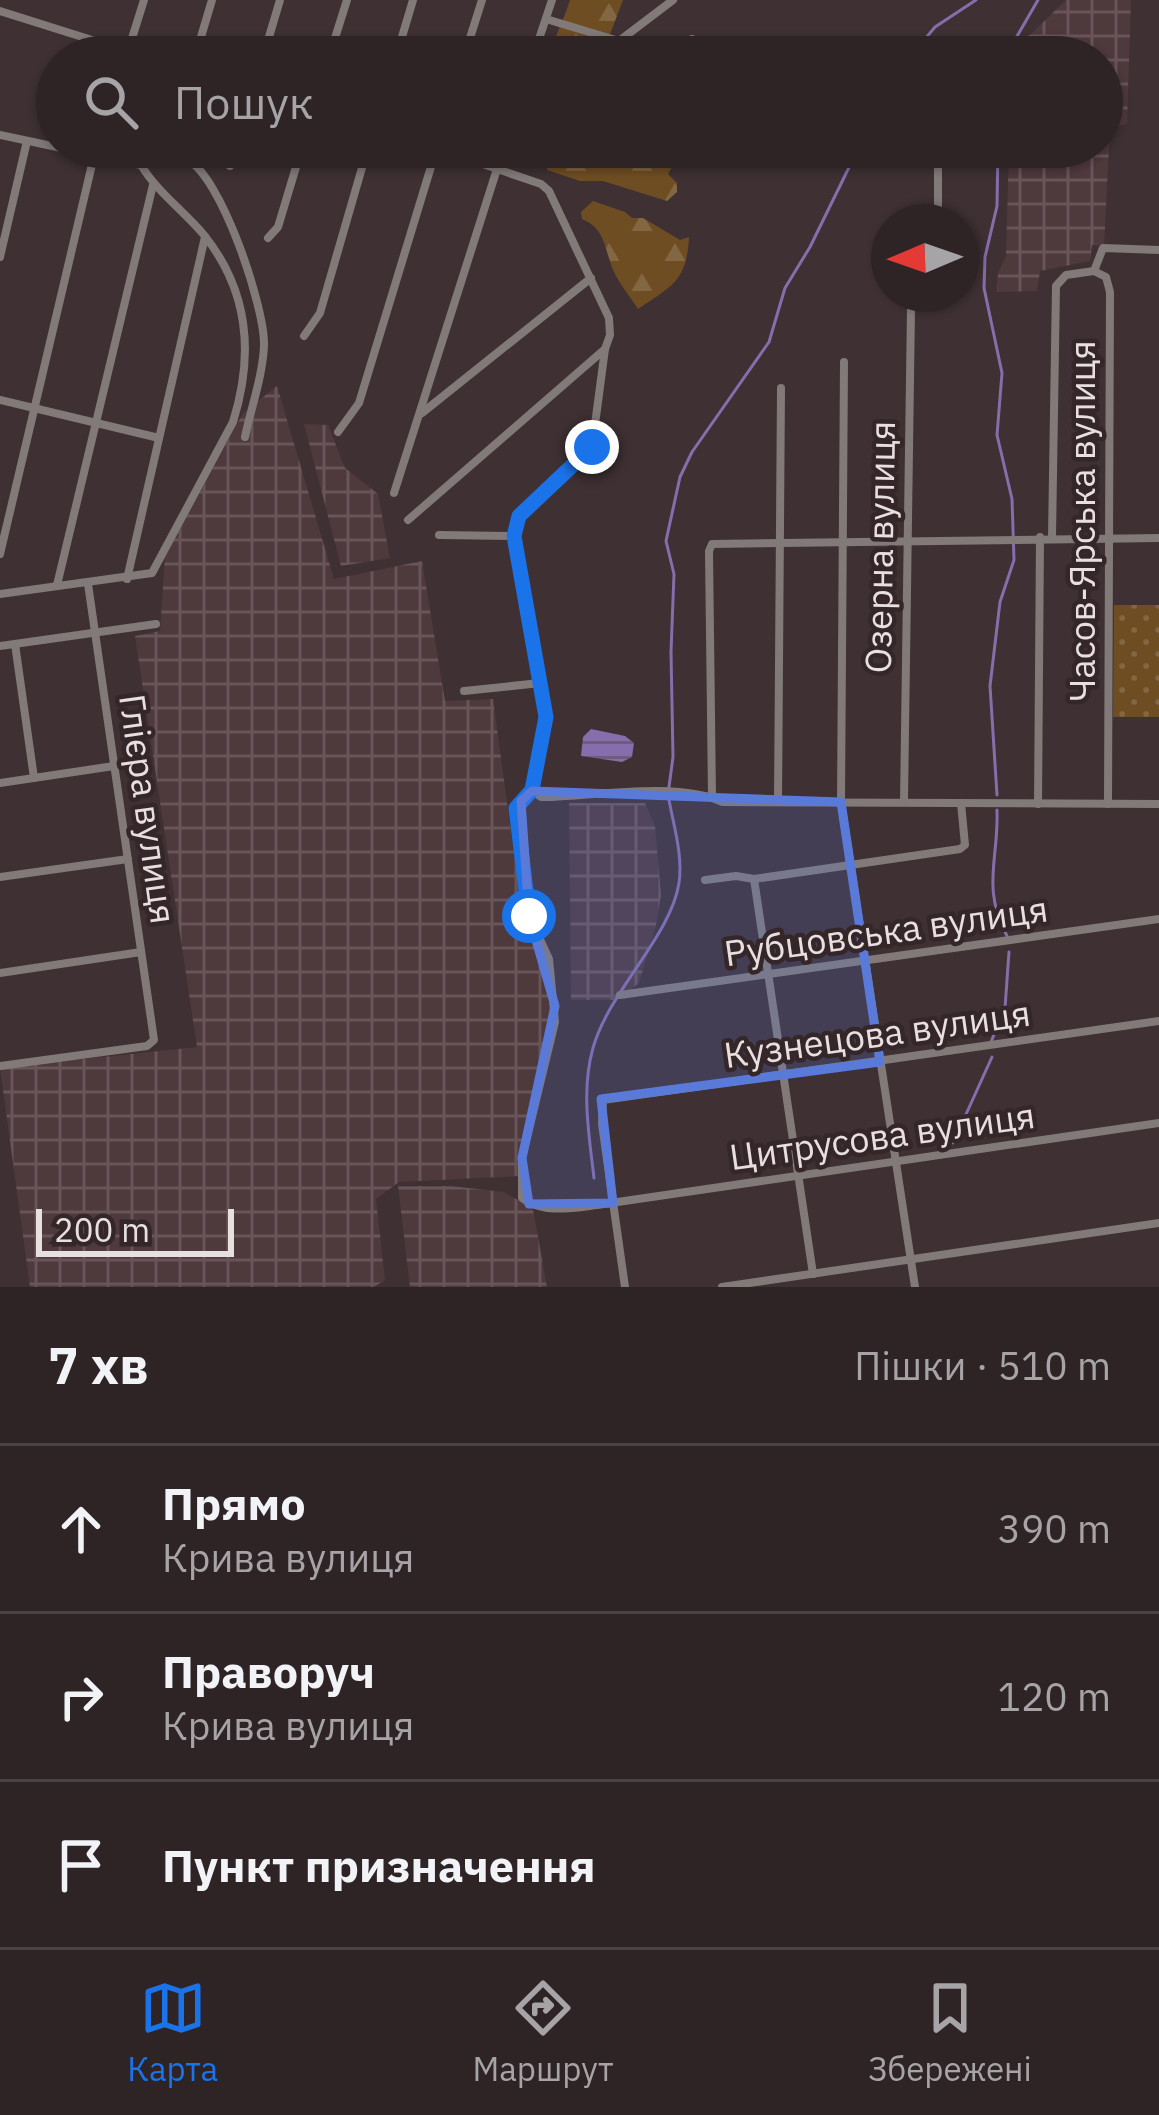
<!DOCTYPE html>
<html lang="uk">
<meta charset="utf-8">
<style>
:root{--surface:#2e2426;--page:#362c2e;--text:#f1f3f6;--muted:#a7a4a7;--line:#494143;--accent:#1a73e8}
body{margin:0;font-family:"IBM Plex Sans",sans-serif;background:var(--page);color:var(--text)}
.compass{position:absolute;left:871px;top:204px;width:108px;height:108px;border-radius:50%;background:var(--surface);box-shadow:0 3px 9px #0004;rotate:268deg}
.scale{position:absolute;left:36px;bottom:30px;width:198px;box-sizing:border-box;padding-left:12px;border:6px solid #e8dfe0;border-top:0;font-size:33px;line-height:42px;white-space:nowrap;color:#e8dfe0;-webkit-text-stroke:9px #342629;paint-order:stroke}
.stop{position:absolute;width:36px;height:36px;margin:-27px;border:9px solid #1a73e8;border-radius:50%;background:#fff}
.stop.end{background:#1a73e8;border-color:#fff;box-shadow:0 3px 12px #0008}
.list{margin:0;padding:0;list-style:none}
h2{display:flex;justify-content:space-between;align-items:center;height:156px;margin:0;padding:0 48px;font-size:51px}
h2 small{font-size:39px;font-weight:400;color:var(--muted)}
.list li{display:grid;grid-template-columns:78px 1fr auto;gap:36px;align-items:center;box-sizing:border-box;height:168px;padding:0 48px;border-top:3px solid var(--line)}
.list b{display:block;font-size:45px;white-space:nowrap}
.list p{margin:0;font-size:39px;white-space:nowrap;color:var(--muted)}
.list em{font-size:39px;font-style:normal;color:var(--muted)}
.icon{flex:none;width:66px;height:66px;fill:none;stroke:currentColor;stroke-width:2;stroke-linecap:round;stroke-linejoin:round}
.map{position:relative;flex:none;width:1159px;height:1287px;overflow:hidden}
.search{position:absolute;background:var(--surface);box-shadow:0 3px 9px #0004;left:36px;right:36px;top:36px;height:132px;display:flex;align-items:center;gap:30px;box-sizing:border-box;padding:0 42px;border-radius:66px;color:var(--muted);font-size:45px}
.sheet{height:660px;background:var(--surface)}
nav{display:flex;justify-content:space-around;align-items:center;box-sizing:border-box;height:168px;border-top:3px solid var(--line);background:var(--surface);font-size:33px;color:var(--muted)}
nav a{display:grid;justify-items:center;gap:6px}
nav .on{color:var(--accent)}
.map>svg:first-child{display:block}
.industrial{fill:url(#industrial-grid)}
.forest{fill:url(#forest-firs)}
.garden{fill:url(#garden-dots)}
.water{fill:url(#water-rules)}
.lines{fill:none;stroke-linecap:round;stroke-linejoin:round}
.stream{stroke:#856eab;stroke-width:3}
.street{stroke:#817a78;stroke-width:8}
.route{stroke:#1a73e8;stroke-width:15}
.marked{fill:#5a7ada;fill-opacity:0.2;stroke:#5a7ada;stroke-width:9;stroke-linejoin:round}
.labels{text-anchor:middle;stroke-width:9;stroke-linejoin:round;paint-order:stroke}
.street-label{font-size:36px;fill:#e8dfe0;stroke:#342629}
</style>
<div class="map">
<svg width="1159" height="1287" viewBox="0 0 1159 1287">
<defs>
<pattern id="industrial-grid" width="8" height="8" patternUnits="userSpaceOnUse" patternTransform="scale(3)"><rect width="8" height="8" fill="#4e393d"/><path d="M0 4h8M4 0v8" fill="none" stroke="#685559"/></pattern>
<pattern id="forest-firs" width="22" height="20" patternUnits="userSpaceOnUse" patternTransform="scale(3)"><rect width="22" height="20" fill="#6e4d22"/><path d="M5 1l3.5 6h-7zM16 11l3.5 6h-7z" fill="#836642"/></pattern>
<pattern id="garden-dots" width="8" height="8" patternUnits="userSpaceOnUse" patternTransform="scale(3)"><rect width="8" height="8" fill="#6e4d22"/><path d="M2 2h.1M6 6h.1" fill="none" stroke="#836642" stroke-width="1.8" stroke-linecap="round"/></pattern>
<pattern id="water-rules" width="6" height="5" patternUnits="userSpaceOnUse" patternTransform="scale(3)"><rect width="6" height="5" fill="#856eab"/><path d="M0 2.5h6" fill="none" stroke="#6c5d81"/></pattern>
</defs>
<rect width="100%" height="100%" fill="#3e3033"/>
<!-- industrial -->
<g class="industrial">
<path d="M1066,0H1131L1127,124L1110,128L1104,246L1092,245L1090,261L1040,271L1037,291L997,292L998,273L1006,256L1009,147H1102V57H1016L1017,42L1031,34Z"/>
<path d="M277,386L334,579L422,561L445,701L493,699L520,898L545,961L551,1026L519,1176L399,1182L376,1199L385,1280L374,1287H30L0,1068L197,1047L135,636L160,631L165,557L243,413Z"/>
<path d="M304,424L328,425L345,468L378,494L390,558L341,566Z"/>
<path d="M569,803H645L655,826L661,895L656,925L639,983L618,1000H571Z"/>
<path d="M398,1186H451L504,1192L533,1209L547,1287H410Z"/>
</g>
<!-- forest -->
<g class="forest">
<path d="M570,0H623L609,37L592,33L569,57H550C554,36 564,20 570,0Z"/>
<path d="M565,147H689L681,151L668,174L677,183V192L667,201L603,181H580L547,170L551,153Z"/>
<path d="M593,201L625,212L632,218H643L680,240L689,237C687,281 672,286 638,309C631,298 622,287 616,276C604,254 608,229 582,219L581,212Z"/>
</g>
<!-- garden -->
<path class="garden" d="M1114,605H1159V717H1113Z"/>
<!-- water -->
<path class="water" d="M591,729L625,736L634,743L632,757L622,762L581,756L583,737Z"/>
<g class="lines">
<!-- stream -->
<g class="stream">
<path d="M910,57L935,27L976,0"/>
<path d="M1005,57L1038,0"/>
<path d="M669,787L673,757L671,652L674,574L666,541L680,477L692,452L769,342L785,288L810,247L859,147"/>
<path d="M997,795L990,686L1000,602L1014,560L1012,499L997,435L1002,373L984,288L985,257L997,206L998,147"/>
<path d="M997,810C999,859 981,887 1007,936"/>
<path d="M991,1042L1005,1008L1009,952"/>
<path d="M953,1143L992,1057"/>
<path d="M594,1178C589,1135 581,1090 593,1048C609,991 671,936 679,883C683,856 674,827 669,800"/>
</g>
<!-- street -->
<g class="street">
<path d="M0,11L146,57"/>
<path d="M546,19L619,41L637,57"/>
<path d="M619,41L673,0"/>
<path d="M128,51L144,0"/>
<path d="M195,57L212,0"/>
<path d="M263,57L280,0"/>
<path d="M329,57L347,0"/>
<path d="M396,57L413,0"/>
<path d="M464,57L482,0"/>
<path d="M533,57L552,0"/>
<path d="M650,57L692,39"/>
<path d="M0,135L141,165C158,193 183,210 204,235C249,291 254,355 233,422L152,573L0,594"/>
<path d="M433,147L541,184L549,191L609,318L610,335L605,349L592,447L519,516L514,536L546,717L532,791L521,801L516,817L529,916L549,959L555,1022L522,1158V1198C543,1214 573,1208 597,1205L1159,1123"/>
<path d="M141,165C155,160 171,153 186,159C221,174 265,308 264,345C263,375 251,408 245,437"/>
<path d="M230,166L235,147"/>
<path d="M938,222V159"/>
<path d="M268,238L278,227L302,147"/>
<path d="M0,257L27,141"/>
<path d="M304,336L320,313L368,147"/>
<path d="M844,362L841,802L915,1287"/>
<path d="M0,400L159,438"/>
<path d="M422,413L591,278"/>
<path d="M338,432L359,403L437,147"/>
<path d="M394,493L504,147"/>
<path d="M408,520L605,349"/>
<path d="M439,535L514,536"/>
<path d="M1052,537L1056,286L1066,275L1094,271"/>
<path d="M0,554L94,156"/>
<path d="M127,579L205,237"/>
<path d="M57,585L153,185"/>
<path d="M15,644L34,778"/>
<path d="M0,646L156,624"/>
<path d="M464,691L540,683"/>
<path d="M0,783L114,766"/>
<path d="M532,791L541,797H552C599,795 681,782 722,802L1159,804"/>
<path d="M712,797L709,551L712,544L1159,538"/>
<path d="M778,802L781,388"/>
<path d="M904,802L911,308L919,294"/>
<path d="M1038,804L1040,537"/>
<path d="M1108,804L1110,292L1106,277L1094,271L1103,248L1159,250"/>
<path d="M0,877L128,859"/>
<path d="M754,879L813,1274"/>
<path d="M705,880L736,876L754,879L960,849L965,845L961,803"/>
<path d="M0,973L141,952"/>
<path d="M620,995L1159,919"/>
<path d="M0,1066L147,1046L154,1040L88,584"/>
<path d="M625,1287L602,1124L603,1100L1159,1021"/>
<path d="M722,1287L1159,1223"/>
</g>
</g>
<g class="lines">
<!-- route -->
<path class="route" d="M529,916L516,808L532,790L546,717L514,536L519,516L592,447"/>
</g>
<!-- marked area -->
<path class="marked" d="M532,791L841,802L880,1062L601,1099L613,1203L529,1204L522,1158L555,1006L529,916L521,801Z"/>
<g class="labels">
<!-- street labels -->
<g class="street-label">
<text transform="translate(1082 521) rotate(-90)" y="13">Часов-Ярська вулиця</text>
<text transform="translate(880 547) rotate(-89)" y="13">Озерна вулиця</text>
<text transform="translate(148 809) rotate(82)" y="13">Глієра вулиця</text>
<text transform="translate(886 931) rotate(-8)" y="13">Рубцовська вулиця</text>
<text transform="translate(877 1034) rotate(-8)" y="13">Кузнецова вулиця</text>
<text transform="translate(882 1136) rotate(-8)" y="13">Цитрусова вулиця</text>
</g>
</g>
</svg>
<svg class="compass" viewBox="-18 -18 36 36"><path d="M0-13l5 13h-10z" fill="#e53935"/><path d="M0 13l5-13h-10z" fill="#a7a4a7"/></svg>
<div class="scale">200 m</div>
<div class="stop" style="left:529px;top:916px"></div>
<div class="stop end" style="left:592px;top:447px"></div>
<div class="search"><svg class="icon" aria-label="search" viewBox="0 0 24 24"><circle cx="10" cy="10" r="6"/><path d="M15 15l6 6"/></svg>Пошук</div>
</div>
<section class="sheet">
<h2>7 хв<small>Пішки · 510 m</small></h2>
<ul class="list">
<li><svg class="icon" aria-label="ahead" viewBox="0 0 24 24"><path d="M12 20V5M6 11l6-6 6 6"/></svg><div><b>Прямо</b><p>Крива вулиця</p></div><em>390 m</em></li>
<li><svg class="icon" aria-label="right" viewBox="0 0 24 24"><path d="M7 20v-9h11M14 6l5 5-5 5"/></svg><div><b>Праворуч</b><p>Крива вулиця</p></div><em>120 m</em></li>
<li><svg class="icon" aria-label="arrive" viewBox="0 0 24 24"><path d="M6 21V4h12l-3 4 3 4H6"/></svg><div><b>Пункт призначення</b></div></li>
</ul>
</section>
<nav>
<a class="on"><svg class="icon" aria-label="map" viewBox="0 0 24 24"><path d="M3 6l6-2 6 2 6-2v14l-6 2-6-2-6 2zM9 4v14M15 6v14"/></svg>Карта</a>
<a><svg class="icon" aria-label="directions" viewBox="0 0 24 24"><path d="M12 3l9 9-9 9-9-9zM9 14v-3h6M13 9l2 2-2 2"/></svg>Маршрут</a>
<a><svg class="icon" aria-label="saved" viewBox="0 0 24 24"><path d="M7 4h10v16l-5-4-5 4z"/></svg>Збережені</a>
</nav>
